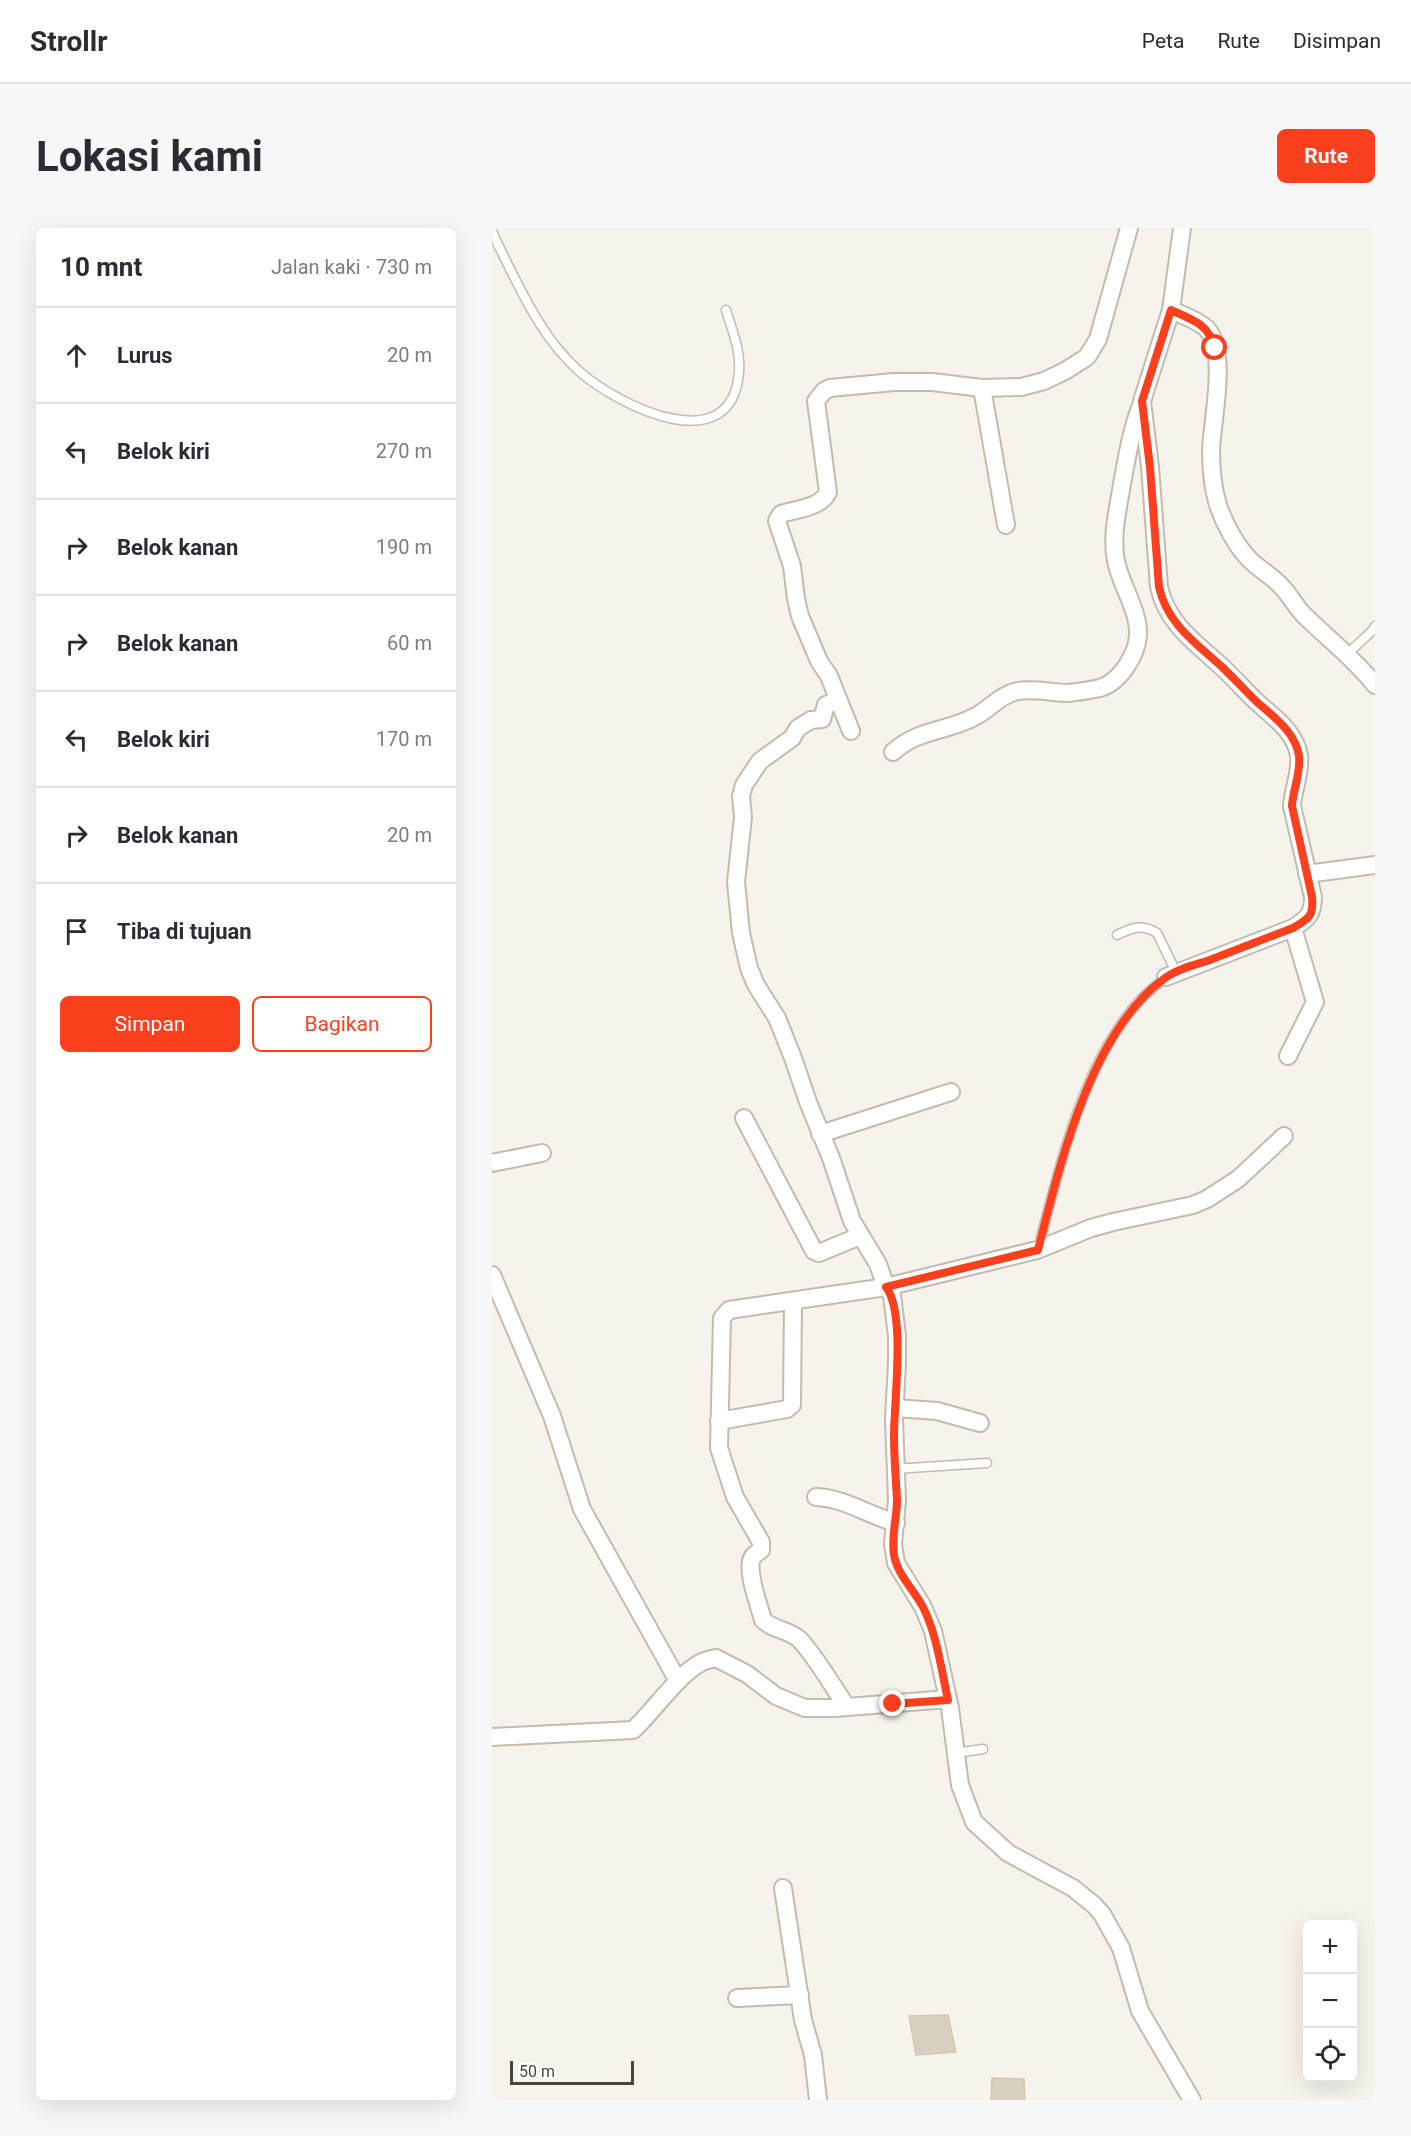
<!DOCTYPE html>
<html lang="id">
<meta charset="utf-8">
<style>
:root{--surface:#fff;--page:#f7f7f7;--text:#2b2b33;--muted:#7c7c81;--line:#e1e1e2;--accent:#fc3f1d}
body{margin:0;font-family:Roboto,sans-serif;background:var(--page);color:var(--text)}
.controls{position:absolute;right:18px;bottom:18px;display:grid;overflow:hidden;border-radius:9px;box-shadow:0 6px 24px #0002}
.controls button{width:54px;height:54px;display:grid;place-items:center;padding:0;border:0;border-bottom:2px solid var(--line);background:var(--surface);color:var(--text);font:30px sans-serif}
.scale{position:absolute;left:18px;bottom:15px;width:124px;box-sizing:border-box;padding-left:6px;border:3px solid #4b4439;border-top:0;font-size:16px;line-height:21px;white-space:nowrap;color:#4b4439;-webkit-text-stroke:4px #fff;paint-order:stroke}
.stop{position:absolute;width:18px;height:18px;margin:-14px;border:4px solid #fc3f1d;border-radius:50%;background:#fff}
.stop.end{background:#fc3f1d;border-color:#fff;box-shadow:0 2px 6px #0008}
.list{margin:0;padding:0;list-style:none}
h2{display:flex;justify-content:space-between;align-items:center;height:78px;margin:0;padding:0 24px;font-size:26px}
h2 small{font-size:20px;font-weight:400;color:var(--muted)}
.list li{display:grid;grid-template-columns:39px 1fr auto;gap:18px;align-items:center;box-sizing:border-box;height:96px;padding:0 24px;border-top:2px solid var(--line)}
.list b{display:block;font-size:22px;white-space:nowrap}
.list em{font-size:20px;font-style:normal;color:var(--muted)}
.actions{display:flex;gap:12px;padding:18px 24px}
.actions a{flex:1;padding:14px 0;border:2px solid var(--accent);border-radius:9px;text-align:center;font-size:21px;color:var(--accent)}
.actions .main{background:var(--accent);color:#fff}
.icon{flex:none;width:33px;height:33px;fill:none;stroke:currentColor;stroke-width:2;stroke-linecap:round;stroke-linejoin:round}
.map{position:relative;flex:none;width:883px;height:1872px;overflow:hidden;border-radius:9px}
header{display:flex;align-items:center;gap:36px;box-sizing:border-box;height:84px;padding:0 30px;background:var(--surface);border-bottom:2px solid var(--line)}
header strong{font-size:28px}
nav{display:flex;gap:33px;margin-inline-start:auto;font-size:21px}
.intro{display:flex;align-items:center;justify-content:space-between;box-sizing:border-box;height:144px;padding:0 36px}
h1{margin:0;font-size:42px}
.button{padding:15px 27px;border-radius:9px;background:var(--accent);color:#fff;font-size:21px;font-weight:700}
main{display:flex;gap:36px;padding:0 36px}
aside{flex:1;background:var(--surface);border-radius:9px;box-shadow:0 6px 24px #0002}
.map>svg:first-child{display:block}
.building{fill:#d8cfc1;stroke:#d3c7b4;stroke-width:1.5}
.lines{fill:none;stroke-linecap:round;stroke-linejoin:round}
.service-casing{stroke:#c2bbae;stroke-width:11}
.minor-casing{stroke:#c2bbae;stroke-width:20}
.service{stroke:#fff;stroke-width:8}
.minor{stroke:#fff;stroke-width:16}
.route{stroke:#fc3f1d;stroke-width:8}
</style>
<header>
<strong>Strollr</strong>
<nav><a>Peta</a><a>Rute</a><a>Disimpan</a></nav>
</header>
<div class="intro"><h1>Lokasi kami</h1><a class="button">Rute</a></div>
<main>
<aside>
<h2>10 mnt<small>Jalan kaki · 730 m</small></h2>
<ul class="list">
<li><svg class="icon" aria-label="ahead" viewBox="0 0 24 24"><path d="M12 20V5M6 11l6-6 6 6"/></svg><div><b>Lurus</b></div><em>20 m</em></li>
<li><svg class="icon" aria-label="left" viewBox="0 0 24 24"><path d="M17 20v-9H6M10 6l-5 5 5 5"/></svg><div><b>Belok kiri</b></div><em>270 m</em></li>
<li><svg class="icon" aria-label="right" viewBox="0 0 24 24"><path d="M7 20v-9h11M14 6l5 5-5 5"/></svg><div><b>Belok kanan</b></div><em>190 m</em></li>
<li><svg class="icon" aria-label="right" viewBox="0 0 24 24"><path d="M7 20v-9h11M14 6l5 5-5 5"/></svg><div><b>Belok kanan</b></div><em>60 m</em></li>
<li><svg class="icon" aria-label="left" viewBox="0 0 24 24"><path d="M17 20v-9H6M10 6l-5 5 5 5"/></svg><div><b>Belok kiri</b></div><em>170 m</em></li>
<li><svg class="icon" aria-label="right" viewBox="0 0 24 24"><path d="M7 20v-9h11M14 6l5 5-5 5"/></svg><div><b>Belok kanan</b></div><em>20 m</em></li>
<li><svg class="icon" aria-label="arrive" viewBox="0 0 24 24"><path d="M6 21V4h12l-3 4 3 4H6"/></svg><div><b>Tiba di tujuan</b></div></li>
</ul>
<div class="actions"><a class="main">Simpan</a><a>Bagikan</a></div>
</aside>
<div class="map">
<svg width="883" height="1872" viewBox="0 0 883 1872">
<rect width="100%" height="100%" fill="#f6f3ec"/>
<!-- building -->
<g class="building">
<path d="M456,1787L464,1824L424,1827L417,1788Z"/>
<path d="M500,1850L532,1851L533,1872H499Z"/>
</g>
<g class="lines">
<!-- service casing -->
<g class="service-casing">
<g id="service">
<path d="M0,2C4,14 10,24 15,35C35,75 54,114 88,144C127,178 240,234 247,144C249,123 240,102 234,82"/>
<path d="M855,426L880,403L883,398"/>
<path d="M625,707C640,700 650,695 665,705L684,744"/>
<path d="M546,1021C568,939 590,834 650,770C657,763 666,756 674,749"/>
<path d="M402,1241L495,1235"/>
<path d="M464,1525L491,1521"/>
</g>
</g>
<!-- minor casing -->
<g class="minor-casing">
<g id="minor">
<path d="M679,82C690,87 706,92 715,101C736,124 720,193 719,222C719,239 721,261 726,277C732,295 744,318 758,332C767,341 780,348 789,358C798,367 803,378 812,387C836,411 862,430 883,457"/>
<path d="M490,160L514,297"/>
<path d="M346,472L334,477L330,491L319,492L306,500L300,510L268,533L252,557L249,568L251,589L244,654L249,705L257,740L264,757L285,790L301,830L316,874L339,930L360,993L386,1036L394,1059L400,1067L405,1108V1135L402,1191L405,1272L401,1316L404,1335L431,1379L441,1403L458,1480L468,1557L482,1594L516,1625L581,1660L602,1677L610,1686L629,1720L648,1783L700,1872"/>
<path d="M359,503L337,448L327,433L308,388L304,371L300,338L285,293L289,286C304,281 329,280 336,264L324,173L332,163L338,160L402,154H440L490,160L529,159L552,153L573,143L595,129L606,111L637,0"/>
<path d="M401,524C428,500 456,504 484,488C499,480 509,466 526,463C544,460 560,465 576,465C586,464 598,462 608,460C628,454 645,427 646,407C647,382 629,358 624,333C619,308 626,281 630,256C635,229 639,203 649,177"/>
<path d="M815,646L883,637"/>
<path d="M674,749L801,700C815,691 821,687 821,669L800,578C801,561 809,545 807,528C804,505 782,489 766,475C754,464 743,451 730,439C704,415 675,396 667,359L658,239L650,173L679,82L690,0"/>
<path d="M796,828L823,774L801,700"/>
<path d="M252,890L322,1023L327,1025L368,1008"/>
<path d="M328,906L459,864"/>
<path d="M0,935L50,925"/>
<path d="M0,1047L60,1188L90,1281L186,1453"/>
<path d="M403,1180L445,1183L488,1195"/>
<path d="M227,1193L295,1181L300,1177L301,1074"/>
<path d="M324,1269C352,1270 376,1287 404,1295"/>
<path d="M355,1479C341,1459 324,1429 308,1412C297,1401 282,1403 271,1392C267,1377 256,1349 259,1333C260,1327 265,1325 269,1322V1314L243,1269L227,1220L230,1090L237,1082L394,1059L545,1022L599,1000L621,994L701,977L715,971L746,951L792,908"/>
<path d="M0,1509L141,1502C162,1483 186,1446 210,1434C214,1432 220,1431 224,1430L255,1446L284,1468L313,1480H343L456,1471"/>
<path d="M291,1660L311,1792L321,1827L326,1872"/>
<path d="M245,1770L308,1767"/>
</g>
</g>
<!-- service -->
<use href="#service" class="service"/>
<!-- minor -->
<use href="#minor" class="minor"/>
</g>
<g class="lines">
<!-- route -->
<path class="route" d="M401,1476L456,1472C449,1440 445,1407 431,1379C422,1362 405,1346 402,1327C399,1309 405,1290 405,1272C404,1251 402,1229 402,1208C402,1173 414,1085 394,1059L546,1022C568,936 598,804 673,750C685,741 702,737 715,733C744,722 772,711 801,700C816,691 822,689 820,669L800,578C801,561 809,545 807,528C804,505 782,489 766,475C754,464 743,451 730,439C704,415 675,396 667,359L658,239L650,173L679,82C700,92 716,95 723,120"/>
</g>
</svg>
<div class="controls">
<button>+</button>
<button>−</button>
<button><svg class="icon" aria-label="locate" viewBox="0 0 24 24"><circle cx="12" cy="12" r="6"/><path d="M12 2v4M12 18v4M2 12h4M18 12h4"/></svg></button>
</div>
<div class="scale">50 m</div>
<div class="stop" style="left:723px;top:120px"></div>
<div class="stop end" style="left:401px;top:1476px"></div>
</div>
</main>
